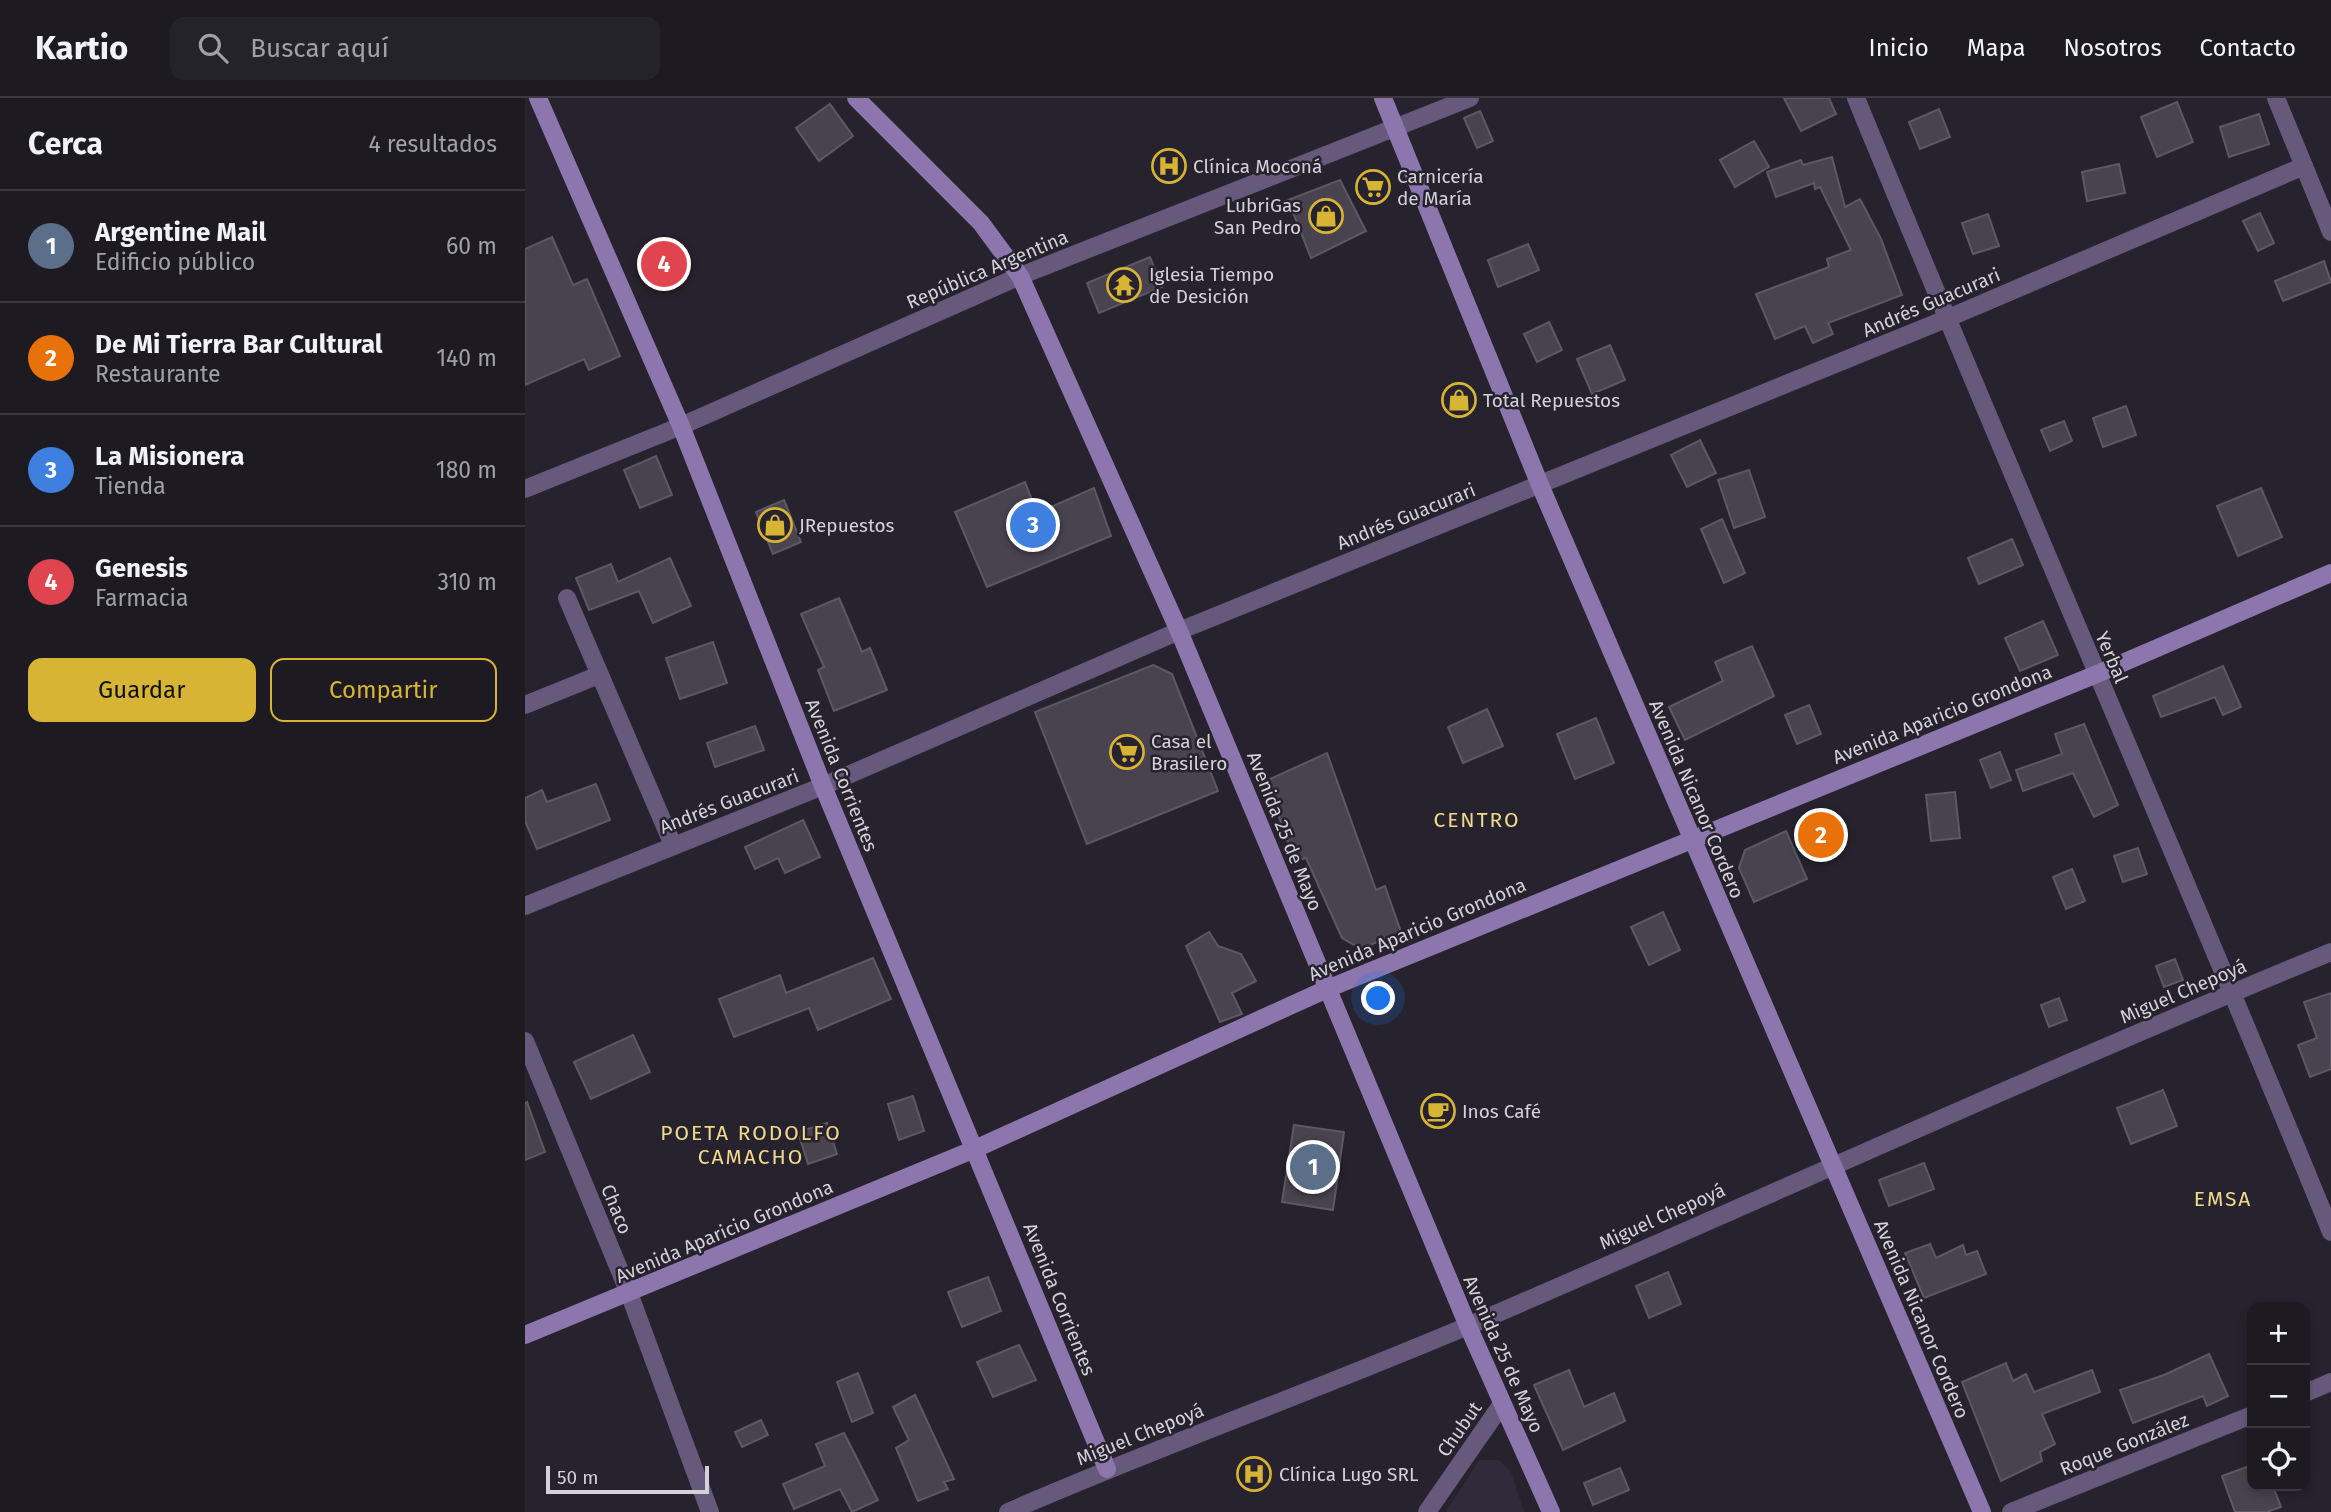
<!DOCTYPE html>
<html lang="es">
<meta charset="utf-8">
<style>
:root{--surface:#1d1a22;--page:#25232a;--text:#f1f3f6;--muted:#a0a1a5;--line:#3b3840;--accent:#d8b434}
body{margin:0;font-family:"Fira Sans",sans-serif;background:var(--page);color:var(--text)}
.controls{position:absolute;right:21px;bottom:21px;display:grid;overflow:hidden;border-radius:14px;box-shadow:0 4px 10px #0003}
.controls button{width:63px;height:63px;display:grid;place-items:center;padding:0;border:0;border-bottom:2px solid var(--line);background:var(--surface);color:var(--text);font:35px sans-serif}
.scale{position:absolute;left:21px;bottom:18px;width:163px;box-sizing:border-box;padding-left:7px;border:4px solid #d4d2d9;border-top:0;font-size:19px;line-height:24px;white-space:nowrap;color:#d4d2d9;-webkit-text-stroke:5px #27232e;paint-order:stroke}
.you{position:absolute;left:854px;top:901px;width:24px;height:24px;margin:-18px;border:5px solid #fff;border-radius:50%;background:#1a73e8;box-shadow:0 0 0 10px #1a73e833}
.badge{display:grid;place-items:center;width:46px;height:46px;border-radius:50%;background:var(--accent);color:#fff;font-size:23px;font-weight:700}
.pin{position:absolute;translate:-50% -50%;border:4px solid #fff;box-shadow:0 2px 7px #0006}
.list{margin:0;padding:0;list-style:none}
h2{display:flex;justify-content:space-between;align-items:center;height:91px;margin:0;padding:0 28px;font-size:30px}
h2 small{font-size:23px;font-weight:400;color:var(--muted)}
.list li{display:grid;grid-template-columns:46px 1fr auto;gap:21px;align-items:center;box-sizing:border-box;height:112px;padding:0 28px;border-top:2px solid var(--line)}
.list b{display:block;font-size:26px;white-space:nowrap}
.list p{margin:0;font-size:23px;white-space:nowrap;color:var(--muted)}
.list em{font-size:23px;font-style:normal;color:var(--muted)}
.actions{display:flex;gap:14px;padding:21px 28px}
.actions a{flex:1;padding:16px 0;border:2px solid var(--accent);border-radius:14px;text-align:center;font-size:24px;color:var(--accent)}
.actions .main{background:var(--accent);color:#111}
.icon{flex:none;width:38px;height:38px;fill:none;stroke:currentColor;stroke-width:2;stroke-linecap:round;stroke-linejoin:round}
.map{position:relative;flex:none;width:1806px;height:1414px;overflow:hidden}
header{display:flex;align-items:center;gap:42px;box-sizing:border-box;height:98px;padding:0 35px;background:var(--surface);border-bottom:2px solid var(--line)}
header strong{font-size:33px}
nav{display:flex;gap:38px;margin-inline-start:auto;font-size:24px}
.search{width:490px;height:63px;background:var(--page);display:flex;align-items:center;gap:18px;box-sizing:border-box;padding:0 24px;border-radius:14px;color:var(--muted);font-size:26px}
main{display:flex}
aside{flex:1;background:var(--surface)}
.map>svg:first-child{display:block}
.built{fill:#312a3b}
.building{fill:#48434f;stroke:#5d5865;stroke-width:2}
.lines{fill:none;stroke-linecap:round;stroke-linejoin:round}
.minor{stroke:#67597c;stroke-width:18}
.secondary{stroke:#8c76ad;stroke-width:18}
.labels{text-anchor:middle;stroke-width:5;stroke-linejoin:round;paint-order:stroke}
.poi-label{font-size:19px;fill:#d4d2d9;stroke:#27232e;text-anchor:start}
.street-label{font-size:19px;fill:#d4d2d9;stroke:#27232e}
.neighbourhood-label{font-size:21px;letter-spacing:2px;fill:#f1d98c;stroke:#27232e}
</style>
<header>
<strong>Kartio</strong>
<div class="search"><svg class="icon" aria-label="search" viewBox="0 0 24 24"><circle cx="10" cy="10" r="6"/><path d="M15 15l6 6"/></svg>Buscar aquí</div>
<nav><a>Inicio</a><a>Mapa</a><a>Nosotros</a><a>Contacto</a></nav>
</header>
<main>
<aside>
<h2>Cerca<small>4 resultados</small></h2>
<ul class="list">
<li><span class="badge" style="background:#5c6f8a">1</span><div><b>Argentine Mail</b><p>Edificio público</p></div><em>60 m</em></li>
<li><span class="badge" style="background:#e8710a">2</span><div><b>De Mi Tierra Bar Cultural</b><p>Restaurante</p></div><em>140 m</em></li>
<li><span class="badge" style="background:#3f7fe0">3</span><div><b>La Misionera</b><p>Tienda</p></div><em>180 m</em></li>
<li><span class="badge" style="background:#e0444e">4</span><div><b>Genesis</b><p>Farmacia</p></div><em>310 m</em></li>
</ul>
<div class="actions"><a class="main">Guardar</a><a>Compartir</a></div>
</aside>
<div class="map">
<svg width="1806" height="1414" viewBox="0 0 1806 1414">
<rect width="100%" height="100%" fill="#27232e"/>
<!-- built -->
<path class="built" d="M954,1362H974L986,1374L999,1414H921Z"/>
<!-- building -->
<g class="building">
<path d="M1259,0H1304L1311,16L1276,33Z"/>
<path d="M1652,4L1668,44L1632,59L1616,19Z"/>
<path d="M305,6L328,38L294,63L271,30Z"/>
<path d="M1414,11L1425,39L1395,51L1384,24Z"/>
<path d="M955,13L968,43L952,50L939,20Z"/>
<path d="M1734,16L1744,46L1704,59L1695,29Z"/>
<path d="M1229,43L1244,69L1210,89L1195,62Z"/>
<path d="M1307,59L1320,109L1335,101L1356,141L1377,197L1303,225L1308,236L1288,245L1280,228L1250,241L1231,196L1304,169L1302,161L1326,152L1295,89L1290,91L1289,85L1251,99L1242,74L1276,62L1278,67Z"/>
<path d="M1594,66L1600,95L1562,103L1557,74Z"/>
<path d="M815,82L841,133L786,160L763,102Z"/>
<path d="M1735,115L1749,145L1733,153L1718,123Z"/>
<path d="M1463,116L1474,148L1448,156L1437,125Z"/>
<path d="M27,139L48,187L62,181L95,258L64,272L59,261L0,287V151Z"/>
<path d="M1003,146L1014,172L973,189L963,162Z"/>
<path d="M625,159L637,189L574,215L562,185Z"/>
<path d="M1799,163L1806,184L1758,203L1750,183Z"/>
<path d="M1024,224L1037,252L1012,264L999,236Z"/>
<path d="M1085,247L1100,282L1067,296L1052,261Z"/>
<path d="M1601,308L1611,337L1578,349L1568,320Z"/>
<path d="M1539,323L1547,343L1525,353L1516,332Z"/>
<path d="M1175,342L1191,375L1162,389L1146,357Z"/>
<path d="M131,358L147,397L115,410L99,372Z"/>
<path d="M1224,372L1240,419L1209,430L1193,382Z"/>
<path d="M500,384L512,415L569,390L586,438L462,489L430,414Z"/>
<path d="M1736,390L1757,439L1713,458L1692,408Z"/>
<path d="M259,402L276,444L248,456L231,414Z"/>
<path d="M1197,421L1220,475L1199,485L1176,431Z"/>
<path d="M1487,441L1498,467L1454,486L1443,460Z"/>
<path d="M145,460L166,508L128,525L114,493L64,512L51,480L86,466L93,484Z"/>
<path d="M314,500L337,554L345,550L362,592L309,613L293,572L299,569L276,516Z"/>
<path d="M1518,523L1533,557L1495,573L1480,540Z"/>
<path d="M188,544L202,585L155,601L141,560Z"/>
<path d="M1227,548L1249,598L1160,642L1144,609L1198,583L1190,564Z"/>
<path d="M628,567L647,576L693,693L562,746L510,614Z"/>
<path d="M1698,568L1716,609L1698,617L1690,599L1636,619L1628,598Z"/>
<path d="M1284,607L1296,636L1272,646L1260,617Z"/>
<path d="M962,611L978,648L938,665L923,629Z"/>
<path d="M1071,620L1089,665L1050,681L1032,636Z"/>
<path d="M1559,626L1593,707L1569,719L1548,675L1498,693L1491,672L1537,656L1530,636Z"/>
<path d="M230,628L239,652L190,669L182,645Z"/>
<path d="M1475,654L1486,682L1466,690L1455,662Z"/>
<path d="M802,655L851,792L860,788L876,834L836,851L817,840L781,760L770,763L741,683Z"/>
<path d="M71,686L85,722L12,751L0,723V700L17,692L22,704Z"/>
<path d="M1430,694L1435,740L1406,743L1401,697Z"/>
<path d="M278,722L295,759L260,775L253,760L230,771L220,749Z"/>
<path d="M1261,733L1282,781L1229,804L1214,770L1220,752Z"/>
<path d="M1613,750L1622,776L1598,784L1589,758Z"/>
<path d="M1547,771L1560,803L1541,811L1528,779Z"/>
<path d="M1138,814L1155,852L1124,867L1106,829Z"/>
<path d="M684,834L693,848L716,856L731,883L707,895L717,916L695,924L661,848Z"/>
<path d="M348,860L366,901L293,932L284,910L209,939L194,901L255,877L261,895Z"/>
<path d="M1650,861L1658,882L1639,889L1631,868Z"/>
<path d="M1806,895V971L1785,979L1773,947L1792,940L1779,904Z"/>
<path d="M1534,900L1542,922L1524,929L1516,907Z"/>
<path d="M108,937L125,974L66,1001L49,964Z"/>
<path d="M1638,992L1652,1028L1606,1046L1592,1010Z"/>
<path d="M388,998L399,1033L374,1042L363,1006Z"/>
<path d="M2,1004L20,1054L0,1062V1005Z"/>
<path d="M302,1025L312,1056L283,1066L273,1034Z"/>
<path d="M769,1027L819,1034L808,1112L757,1104Z"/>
<path d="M1399,1065L1409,1091L1364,1108L1354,1082Z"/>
<path d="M1405,1146L1411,1160L1438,1147L1441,1157L1452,1153L1461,1176L1399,1200L1380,1155Z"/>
<path d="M1143,1174L1156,1206L1124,1220L1111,1188Z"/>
<path d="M463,1179L476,1213L437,1229L423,1194Z"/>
<path d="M494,1247L511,1282L468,1299L452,1264Z"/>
<path d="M1684,1256L1703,1298L1682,1308L1678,1298L1608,1325L1595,1292L1639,1277Z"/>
<path d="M1481,1265L1488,1283L1501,1276L1509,1294L1567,1272L1575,1294L1517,1316L1530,1346L1515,1354L1517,1363L1476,1383L1437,1284Z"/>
<path d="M1044,1272L1059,1309L1089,1295L1100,1323L1038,1352L1009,1287Z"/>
<path d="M333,1275L348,1315L327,1324L312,1284Z"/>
<path d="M390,1297L429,1381L419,1384L423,1391L393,1403L371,1350L384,1342L368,1309Z"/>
<path d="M236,1322L243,1337L217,1349L210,1334Z"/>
<path d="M319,1335L353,1402L327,1414L315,1391L269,1411L258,1386L300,1368L291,1346Z"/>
<path d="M1727,1367V1388H1748L1756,1409L1742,1414H1710L1697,1378Z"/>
<path d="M1095,1370L1104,1392L1068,1407L1059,1385Z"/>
</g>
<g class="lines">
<!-- minor -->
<g class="minor">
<path d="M1331,0C1486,379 1651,754 1806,1134"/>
<path d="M1751,0L1806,134"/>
<path d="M0,391L156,328L495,178L945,0"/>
<path d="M42,500L148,747"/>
<path d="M0,607L74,577"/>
<path d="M0,808L298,688L654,533L1421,221L1779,68"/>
<path d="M0,943L104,1195L185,1414"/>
<path d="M1780,1295L1806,1284"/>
<path d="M483,1414C635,1348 792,1292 945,1227C1232,1104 1516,973 1806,854"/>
<path d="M902,1414L977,1306"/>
<path d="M1486,1414L1727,1317"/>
</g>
<!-- secondary -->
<g class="secondary">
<path d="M13,0L156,328L298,688L582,1371"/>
<path d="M331,0L456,125L495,178L654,533L943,1228L1026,1414"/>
<path d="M858,0L1015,387L1457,1414"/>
<path d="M0,1237L450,1051L802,891L1572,576L1806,475"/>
</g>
</g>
<!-- icons -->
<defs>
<g id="hospital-ring" transform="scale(1.75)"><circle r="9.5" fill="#27232e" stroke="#d8b434" stroke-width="1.5"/><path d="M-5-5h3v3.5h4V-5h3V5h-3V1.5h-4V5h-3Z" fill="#d8b434"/></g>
<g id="supermarket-ring" transform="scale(1.75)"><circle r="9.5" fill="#27232e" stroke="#d8b434" stroke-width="1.5"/><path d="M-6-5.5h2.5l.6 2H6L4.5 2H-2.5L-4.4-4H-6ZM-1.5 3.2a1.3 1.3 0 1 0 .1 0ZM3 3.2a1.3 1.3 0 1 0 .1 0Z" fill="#d8b434"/></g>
<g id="shop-ring" transform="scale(1.75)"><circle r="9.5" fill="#27232e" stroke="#d8b434" stroke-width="1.5"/><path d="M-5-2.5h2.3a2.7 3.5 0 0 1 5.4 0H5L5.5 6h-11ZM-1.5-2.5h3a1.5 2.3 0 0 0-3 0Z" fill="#d8b434"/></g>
<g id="temple-ring" transform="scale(1.75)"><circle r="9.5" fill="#27232e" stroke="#d8b434" stroke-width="1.5"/><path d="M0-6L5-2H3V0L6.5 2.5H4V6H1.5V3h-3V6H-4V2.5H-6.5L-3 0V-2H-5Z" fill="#d8b434"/></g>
<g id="cafe-ring" transform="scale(1.75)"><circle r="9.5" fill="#27232e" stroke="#d8b434" stroke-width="1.5"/><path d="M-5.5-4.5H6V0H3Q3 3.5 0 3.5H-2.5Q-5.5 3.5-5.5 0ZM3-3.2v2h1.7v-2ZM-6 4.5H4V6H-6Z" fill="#d8b434"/></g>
</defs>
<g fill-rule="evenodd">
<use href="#hospital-ring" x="644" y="68"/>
<use href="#supermarket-ring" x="848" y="89"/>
<use href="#shop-ring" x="801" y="118"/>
<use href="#temple-ring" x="599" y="187"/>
<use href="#shop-ring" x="934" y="302"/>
<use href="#shop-ring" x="250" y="427"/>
<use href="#supermarket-ring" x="602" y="654"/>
<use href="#cafe-ring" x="913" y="1013"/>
<use href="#hospital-ring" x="729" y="1376"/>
</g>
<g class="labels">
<!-- poi labels -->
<g class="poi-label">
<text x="668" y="75">Clínica Moconá</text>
<text x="872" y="85">Carnicería<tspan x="872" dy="22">de María</tspan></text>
<text x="776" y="114" text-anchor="end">LubriGas<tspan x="776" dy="22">San Pedro</tspan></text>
<text x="624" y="183">Iglesia Tiempo<tspan x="624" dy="22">de Desición</tspan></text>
<text x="958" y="309">Total Repuestos</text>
<text x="274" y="434">JRepuestos</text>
<text x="626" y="650">Casa el<tspan x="626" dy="22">Brasilero</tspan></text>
<text x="937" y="1020">Inos Café</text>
<text x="754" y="1383">Clínica Lugo SRL</text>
</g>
<!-- street labels -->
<g class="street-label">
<text transform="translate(462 171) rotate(-23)" y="7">República Argentina</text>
<text transform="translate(1406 204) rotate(-23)" y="7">Andrés Guacurari</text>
<text transform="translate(881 418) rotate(-22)" y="7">Andrés Guacurari</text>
<text transform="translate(1587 559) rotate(67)" y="7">Yerbal</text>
<text transform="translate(1417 616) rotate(-22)" y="7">Avenida Aparicio Grondona</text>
<text transform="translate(317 677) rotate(68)" y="7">Avenida Corrientes</text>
<text transform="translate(1172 701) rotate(67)" y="7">Avenida Nicanor Cordero</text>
<text transform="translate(204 703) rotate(-21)" y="7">Andrés Guacurari</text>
<text transform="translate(760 733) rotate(68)" y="7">Avenida 25 de Mayo</text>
<text transform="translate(892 831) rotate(-23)" y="7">Avenida Aparicio Grondona</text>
<text transform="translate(1658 893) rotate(-23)" y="7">Miguel Chepoyá</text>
<text transform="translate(92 1111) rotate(68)" y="7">Chaco</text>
<text transform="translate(1137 1118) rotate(-24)" y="7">Miguel Chepoyá</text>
<text transform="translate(199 1133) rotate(-23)" y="7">Avenida Aparicio Grondona</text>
<text transform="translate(535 1201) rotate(68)" y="7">Avenida Corrientes</text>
<text transform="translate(1397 1221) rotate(67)" y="7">Avenida Nicanor Cordero</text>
<text transform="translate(979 1256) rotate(66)" y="7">Avenida 25 de Mayo</text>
<text transform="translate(934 1331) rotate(-55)" y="7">Chubut</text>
<text transform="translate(615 1336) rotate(-22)" y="7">Miguel Chepoyá</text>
<text transform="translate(1599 1346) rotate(-22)" y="7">Roque González</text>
</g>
<!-- neighbourhood labels -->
<g class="neighbourhood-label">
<text x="952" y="729">CENTRO</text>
<text x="226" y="1042">POETA RODOLFO<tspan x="226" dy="24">CAMACHO</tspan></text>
<text x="1698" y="1108">EMSA</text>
</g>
</g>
</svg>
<div class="controls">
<button>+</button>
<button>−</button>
<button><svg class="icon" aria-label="locate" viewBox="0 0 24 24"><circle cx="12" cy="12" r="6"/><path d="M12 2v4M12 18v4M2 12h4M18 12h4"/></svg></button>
</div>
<div class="scale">50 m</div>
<div class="you"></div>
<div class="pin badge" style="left:788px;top:1069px;background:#5c6f8a">1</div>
<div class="pin badge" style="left:1296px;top:737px;background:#e8710a">2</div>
<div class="pin badge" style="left:508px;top:427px;background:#3f7fe0">3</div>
<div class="pin badge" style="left:139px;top:166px;background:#e0444e">4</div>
</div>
</main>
